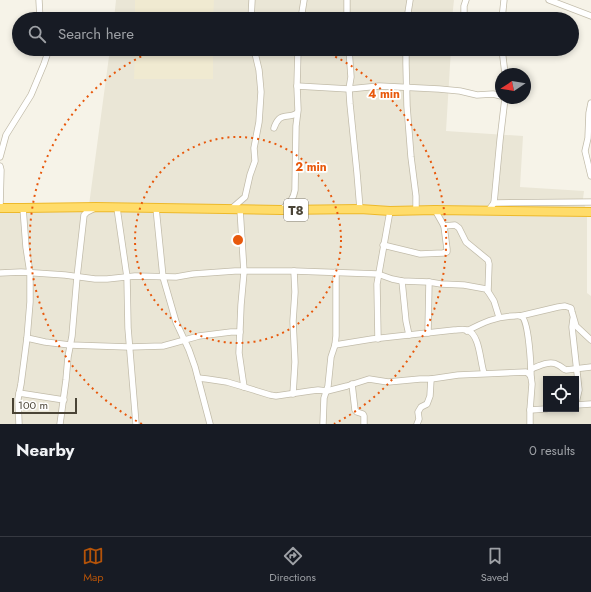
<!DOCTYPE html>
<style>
:root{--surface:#171b24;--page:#242831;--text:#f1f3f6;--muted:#9ea1a6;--line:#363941;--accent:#b45309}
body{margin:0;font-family:Jost,sans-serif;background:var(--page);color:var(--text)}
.controls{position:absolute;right:12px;bottom:12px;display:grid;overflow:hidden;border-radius:0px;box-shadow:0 2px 6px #0003}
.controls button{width:36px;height:36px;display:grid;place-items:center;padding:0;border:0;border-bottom:1px solid var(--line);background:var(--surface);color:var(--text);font:20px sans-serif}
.compass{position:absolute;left:495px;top:68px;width:36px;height:36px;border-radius:50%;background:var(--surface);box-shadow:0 2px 6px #0003;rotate:258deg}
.scale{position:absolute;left:12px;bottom:10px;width:65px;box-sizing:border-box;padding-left:4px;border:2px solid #4a4436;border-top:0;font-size:11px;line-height:14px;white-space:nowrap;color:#4a4436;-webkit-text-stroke:3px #fff;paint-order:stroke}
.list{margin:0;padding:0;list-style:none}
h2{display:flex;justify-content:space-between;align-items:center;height:52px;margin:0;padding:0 16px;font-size:17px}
h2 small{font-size:13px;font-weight:400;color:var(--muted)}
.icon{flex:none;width:22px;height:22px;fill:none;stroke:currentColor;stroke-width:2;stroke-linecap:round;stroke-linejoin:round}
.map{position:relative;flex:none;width:591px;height:424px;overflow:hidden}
.search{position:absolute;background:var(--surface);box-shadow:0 2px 6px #0003;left:12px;right:12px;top:12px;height:44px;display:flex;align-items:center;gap:10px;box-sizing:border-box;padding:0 14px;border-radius:22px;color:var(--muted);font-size:15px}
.sheet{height:112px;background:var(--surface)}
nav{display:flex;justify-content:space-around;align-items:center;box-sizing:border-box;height:56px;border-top:1px solid var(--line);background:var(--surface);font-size:11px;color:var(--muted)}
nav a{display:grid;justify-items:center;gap:2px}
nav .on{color:var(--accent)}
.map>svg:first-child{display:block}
.residential{fill:#eae6d6;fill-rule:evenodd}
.education{fill:#f0ead1}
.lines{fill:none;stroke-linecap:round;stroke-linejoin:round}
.minor-casing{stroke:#c2bcaa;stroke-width:7}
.highway-casing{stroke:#edb92b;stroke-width:10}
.minor{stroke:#fff;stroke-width:5.5}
.highway{stroke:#ffdc6a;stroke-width:8}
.ring{fill:none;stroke:#e8590c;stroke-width:2;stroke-dasharray:2 4}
.labels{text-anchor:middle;stroke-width:3.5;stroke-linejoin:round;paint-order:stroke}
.shield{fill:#fff;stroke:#807c72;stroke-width:1}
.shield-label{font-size:13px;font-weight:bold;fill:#4a4436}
.centre{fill:#e8590c;stroke:#fff;stroke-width:2}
.ring-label{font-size:12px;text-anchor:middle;font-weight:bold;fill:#e8590c;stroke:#fff;stroke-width:3.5;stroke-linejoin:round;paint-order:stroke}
</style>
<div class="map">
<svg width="591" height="424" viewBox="0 0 591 424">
<rect width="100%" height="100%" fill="#f6f3e8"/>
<!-- residential -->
<g class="residential">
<path d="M116,0H454L452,19H114Z"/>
<path d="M110,49H451L446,131L523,136L520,187L584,191L583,199L587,213V293L591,296V424H0V203L89,205ZM546,379H576V409H546Z"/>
</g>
<!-- education -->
<g class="education">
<path d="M135,0H214L213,19H135Z"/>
<path d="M135,49H213V79H134Z"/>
</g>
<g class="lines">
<!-- minor casing -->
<g class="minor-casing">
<g id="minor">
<path d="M39,0L40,19"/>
<path d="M347,0V19"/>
<path d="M549,0L591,16"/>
<path d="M251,19L252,0"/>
<path d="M301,19L304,0"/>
<path d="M407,19L410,0"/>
<path d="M464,19V6L466,0"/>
<path d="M502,19L504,0"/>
<path d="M349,49L351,77L349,89L350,104L357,173L360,209"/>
<path d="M406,49V64L407,106L411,157L416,196V210"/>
<path d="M502,49L505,74"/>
<path d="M406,52H425L442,49"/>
<path d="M297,86L349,89L379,86L439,89L460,91L477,95L493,94L501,96"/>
<path d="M591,103L589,113L588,138L585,151L591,176"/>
<path d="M274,128C275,125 277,121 279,119C284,114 291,118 297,113"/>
<path d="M0,157L6,135L31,95L44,64L48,52V49"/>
<path d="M0,166L1,170L0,207"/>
<path d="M494,203L591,202"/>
<path d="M117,208L127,277L128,328L136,424"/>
<path d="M156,208L163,277L176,322L189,350L195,367L210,424"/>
<path d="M231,209L245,197L250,175L255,161L254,148L259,122L261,92L259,70L254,49"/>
<path d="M240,209L244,272L241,305L239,353L244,387"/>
<path d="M281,210C289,203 293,201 295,190L296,126L298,110L297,86L298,49"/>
<path d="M488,211L494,203L500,140L505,98"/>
<path d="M444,226L455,225L459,228L466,242L488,260L489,264L488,291"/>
<path d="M383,245L420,254L443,253L447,252V249L444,226L435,210"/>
<path d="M0,273L21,272L65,275L95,279H107L135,276L176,277L193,274L235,271H294L378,274L392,279L402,281L429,282L441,284L464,285L486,289L489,293L494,301L499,317"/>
<path d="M402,281L406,321L409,335"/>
<path d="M520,316L558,307L565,306L571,308L572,312L576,326L591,340"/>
<path d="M573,319L572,327L579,390L576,403"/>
<path d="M467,331C482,323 497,316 514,316C515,316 520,315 521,316C529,319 531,367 531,377"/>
<path d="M428,333L429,282"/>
<path d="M27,338L45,342L70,345L129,347L163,346L174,343L199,336L231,332H240"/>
<path d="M378,339L377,284L390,211"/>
<path d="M335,345L372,339L454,330C458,330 463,329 467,330C480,334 480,362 484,373"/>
<path d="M531,369C539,366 550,360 558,365C561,366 563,369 566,370L591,367"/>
<path d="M198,378L207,379L227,382L244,387L270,395L276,396L310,391L318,390L327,391L347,386L369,379L388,382L420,379H431L458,375L526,372L529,374L531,377L532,384L530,410V424"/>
<path d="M352,384L355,410L357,412L363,414L364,416V424"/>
<path d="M19,393L64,400"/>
<path d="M293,394L295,362L293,321L295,292L294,271"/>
<path d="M576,405L591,404"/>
<path d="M530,410L546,409"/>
<path d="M19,424L18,399L21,384L27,338L30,302V273L26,247L23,208"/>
<path d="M60,424L66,380L68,357L72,336L77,277L84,215L87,212L95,208"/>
<path d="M323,424L324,398L328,386L331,357L335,345L336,336V272"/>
<path d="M417,424L419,419L418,412L421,407L427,404L430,396L431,379"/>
</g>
</g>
<!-- highway casing -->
<g class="highway-casing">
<path id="highway" d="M0,208H23L96,207L281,210L360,209L390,211L435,210L591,212"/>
</g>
<!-- minor -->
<use href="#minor" class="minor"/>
<!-- highway -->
<use href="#highway" class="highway"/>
</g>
<!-- distance rings -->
<g class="ring">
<circle cx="238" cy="240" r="103"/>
<path d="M142 424A207 207 0 0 1 157 49M319 49A207 207 0 0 1 334 424"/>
</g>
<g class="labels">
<!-- shield labels -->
<rect class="shield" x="284" y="199" width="24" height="22" rx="3"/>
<g class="shield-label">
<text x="296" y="215">T8</text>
</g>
</g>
<circle cx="238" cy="240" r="6" class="centre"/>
<g class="ring-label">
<text x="384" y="98">4 min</text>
<text x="311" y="171">2 min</text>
</g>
</svg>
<div class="controls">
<button><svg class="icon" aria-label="locate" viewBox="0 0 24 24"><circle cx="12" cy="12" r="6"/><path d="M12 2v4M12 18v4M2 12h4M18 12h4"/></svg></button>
</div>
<svg class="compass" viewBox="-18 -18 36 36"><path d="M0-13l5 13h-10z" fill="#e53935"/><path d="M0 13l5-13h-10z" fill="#9ea1a6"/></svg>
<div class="scale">100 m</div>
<div class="search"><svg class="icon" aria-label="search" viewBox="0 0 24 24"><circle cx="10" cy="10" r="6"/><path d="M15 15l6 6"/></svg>Search here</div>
</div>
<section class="sheet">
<h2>Nearby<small>0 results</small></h2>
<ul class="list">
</ul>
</section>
<nav>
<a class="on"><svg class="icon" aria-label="map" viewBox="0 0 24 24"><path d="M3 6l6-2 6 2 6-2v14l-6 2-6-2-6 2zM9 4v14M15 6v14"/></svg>Map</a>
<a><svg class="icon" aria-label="directions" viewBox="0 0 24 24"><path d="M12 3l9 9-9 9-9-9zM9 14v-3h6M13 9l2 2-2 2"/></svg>Directions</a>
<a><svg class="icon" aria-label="saved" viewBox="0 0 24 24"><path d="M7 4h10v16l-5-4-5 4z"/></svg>Saved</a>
</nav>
